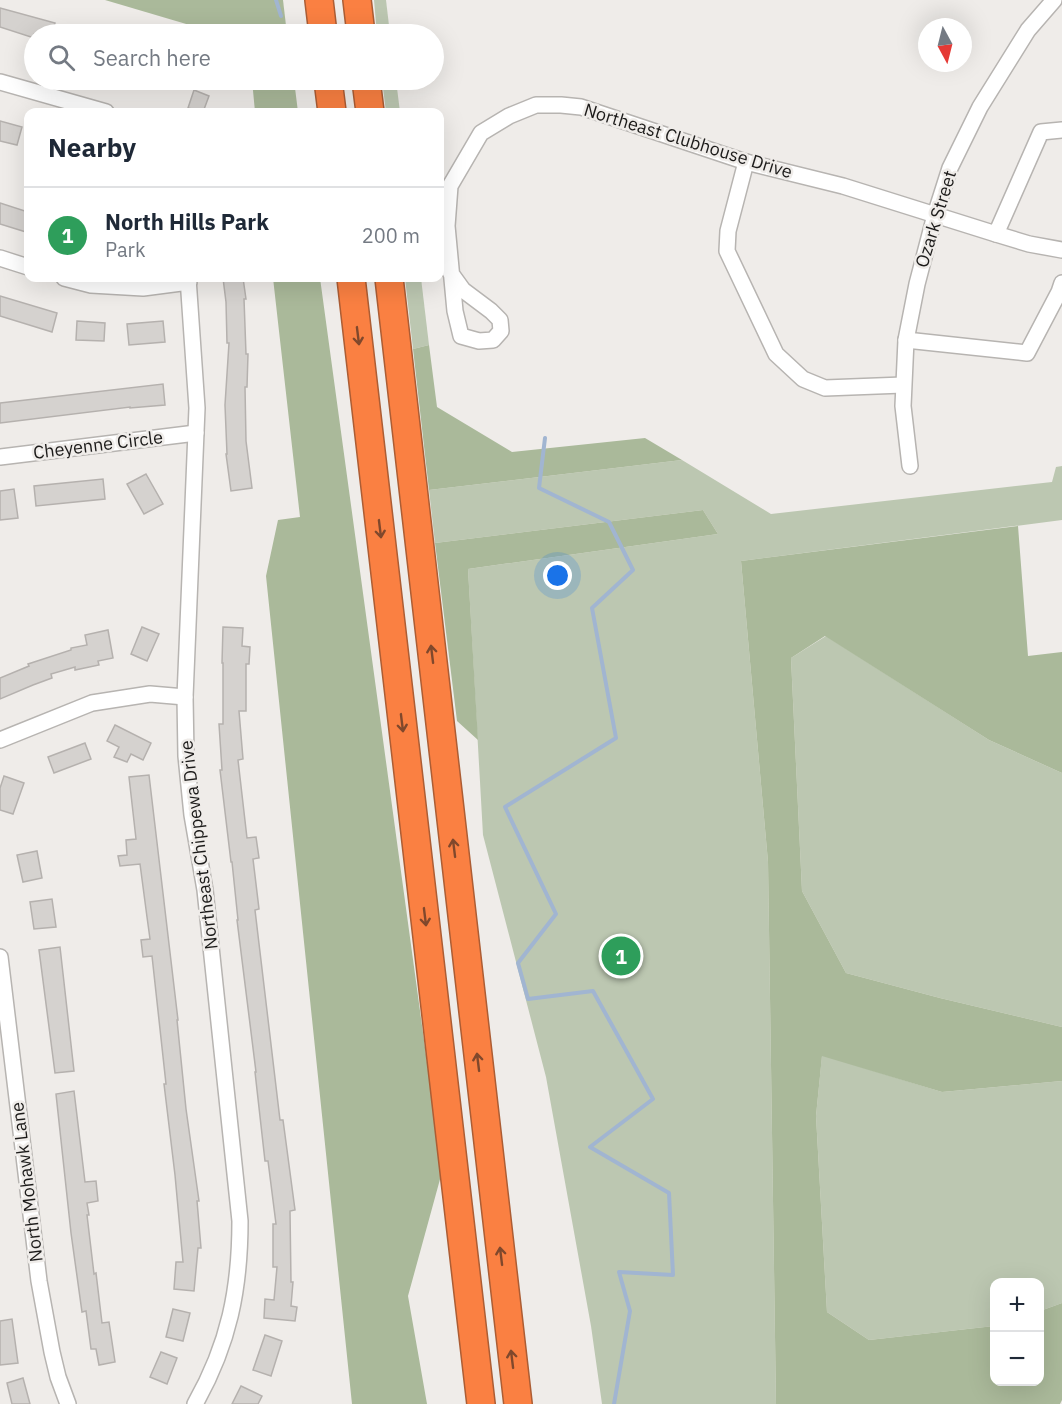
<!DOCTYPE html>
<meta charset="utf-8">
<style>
:root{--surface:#fff;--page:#f2f2f3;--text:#1f2937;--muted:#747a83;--line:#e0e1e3;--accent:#d93025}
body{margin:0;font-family:"IBM Plex Sans",sans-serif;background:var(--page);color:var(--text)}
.controls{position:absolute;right:18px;bottom:18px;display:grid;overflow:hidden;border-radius:12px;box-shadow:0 6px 24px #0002}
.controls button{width:54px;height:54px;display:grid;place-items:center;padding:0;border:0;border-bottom:2px solid var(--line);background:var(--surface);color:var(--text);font:30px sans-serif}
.compass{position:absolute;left:918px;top:18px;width:54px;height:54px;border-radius:50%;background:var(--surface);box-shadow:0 6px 24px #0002;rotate:173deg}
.you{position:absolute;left:558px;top:576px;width:21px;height:21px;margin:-15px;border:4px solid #fff;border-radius:50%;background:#1a73e8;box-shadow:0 0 0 9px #1a73e833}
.badge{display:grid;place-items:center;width:39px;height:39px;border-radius:50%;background:var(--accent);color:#fff;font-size:20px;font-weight:700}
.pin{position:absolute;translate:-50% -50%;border:3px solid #fff;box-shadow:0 2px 6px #0006}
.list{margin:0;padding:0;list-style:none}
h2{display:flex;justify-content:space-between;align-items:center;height:78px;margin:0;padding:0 24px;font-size:26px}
h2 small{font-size:20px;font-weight:400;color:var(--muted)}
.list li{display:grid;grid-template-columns:39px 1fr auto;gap:18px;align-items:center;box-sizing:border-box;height:96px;padding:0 24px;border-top:2px solid var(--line)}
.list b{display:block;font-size:22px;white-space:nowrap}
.list p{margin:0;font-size:20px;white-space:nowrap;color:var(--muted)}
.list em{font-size:20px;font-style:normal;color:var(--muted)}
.icon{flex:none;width:33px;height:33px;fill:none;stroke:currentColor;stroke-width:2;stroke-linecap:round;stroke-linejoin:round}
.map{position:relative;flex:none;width:1062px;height:1404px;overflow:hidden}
.search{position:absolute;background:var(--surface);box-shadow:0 6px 24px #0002;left:24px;top:24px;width:420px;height:66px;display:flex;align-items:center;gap:15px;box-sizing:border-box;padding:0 21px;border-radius:33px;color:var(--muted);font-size:22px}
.panel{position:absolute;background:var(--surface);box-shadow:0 6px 24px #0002;left:24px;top:108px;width:420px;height:174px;border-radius:12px}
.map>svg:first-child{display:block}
.green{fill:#bcc7b1}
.forest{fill:#aab99a}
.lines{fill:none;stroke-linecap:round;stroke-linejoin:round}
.stream{stroke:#a1b5d1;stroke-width:4}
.building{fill:#d5d2cf;stroke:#b5b1ae;stroke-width:1.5}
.minor-casing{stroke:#b7b4b1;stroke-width:18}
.motorway-casing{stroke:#ac5d34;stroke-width:30}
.minor{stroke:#fff;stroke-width:15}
.motorway{stroke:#fa8042;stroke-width:27}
.oneway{stroke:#80482c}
.labels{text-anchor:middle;stroke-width:5;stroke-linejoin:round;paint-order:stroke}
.street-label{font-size:18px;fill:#1c1b1a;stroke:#efece9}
</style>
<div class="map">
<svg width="1062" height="1404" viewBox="0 0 1062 1404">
<rect width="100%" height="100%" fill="#efece9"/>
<!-- green -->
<g class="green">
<path d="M374,0H386L390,34H377Z"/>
<path d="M382,80H396L400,112H386Z"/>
<path d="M405,278H421L429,345L413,349Z"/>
<path d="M682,460L771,514L1052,482L1056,467L1062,466V520L741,561L768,862L776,1404H602L591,1326L546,1077L483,835L468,569L718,534L703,510L435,543L429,490Z"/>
<path d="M826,636L989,740L1062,773V1027L940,998L846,973L802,891L791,658Z"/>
<path d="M822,1055L942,1092L1062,1081V1303L1040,1311V1282H994V1326L869,1340L827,1312L816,1116Z"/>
</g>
<!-- forest -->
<g class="forest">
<path d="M105,0H283L287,34H220Z"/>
<path d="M252,80H294L298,112H255Z"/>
<path d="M273,278H320L442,1172L408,1296L427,1404H352L266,576L278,520L300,517Z"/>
<path d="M429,345L437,407L512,452L645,438L682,460L429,490L413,349Z"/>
<path d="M703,510L718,534L468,569L478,740L457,721L435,543Z"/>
<path d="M1018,526L1028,656L1062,652V773L989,740L825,636L791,658L802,891L846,973L940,998L1062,1027V1081L942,1092L822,1056L816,1116L827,1312L869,1340L994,1326V1382H1040V1311L1062,1303V1400L1060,1404H776L768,862L741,561Z"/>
</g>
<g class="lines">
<!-- stream -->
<g class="stream">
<path d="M276,0L281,16"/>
<path d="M545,438L539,488L609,522L633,570L592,608L616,738L505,807L556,914L518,963L528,999L593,991L653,1099L590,1147L669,1193L673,1275L619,1272L630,1311L614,1404"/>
</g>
</g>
<!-- building -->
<g class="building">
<path d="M0,8L55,23L52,34H34V38L0,27Z"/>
<path d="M194,90L209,96L203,112L188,108Z"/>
<path d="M0,121L22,127L17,145L0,141Z"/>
<path d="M0,203L28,212V223L26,232L0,224Z"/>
<path d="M223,278H243L246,299H244L246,354H248L247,387H245L246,441L252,488L231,491L226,454H227L225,405L229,343H227L226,302Z"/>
<path d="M0,296L57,313L52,332L0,316Z"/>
<path d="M77,321L105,323L104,341L76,340Z"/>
<path d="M163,321L165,342L129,345L127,324Z"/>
<path d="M163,384L165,405L130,408V407L0,423V403Z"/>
<path d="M146,474L163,504L144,514L127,484Z"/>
<path d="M103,479L105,499L36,506L34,486Z"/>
<path d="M14,489L18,518L0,520V491Z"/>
<path d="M142,627L159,634L147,661L131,654Z"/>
<path d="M223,627L243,628L242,646L250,647L249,664H246V711H239L243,759L238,760L247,838L256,837L259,858L253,859L259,909L255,910L280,1120H283L295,1210L290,1211L291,1282H293L291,1306L297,1307L295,1321L264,1318L265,1299L274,1300L277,1267H273V1224H276L268,1161H265L255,1072H256L237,920H238L232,862H231L220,770H222L219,724H223V663H222Z"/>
<path d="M108,630L113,658L98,661L99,665L75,670V667L51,674L52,678L33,685L0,699V678L29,666L28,664L71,650V648L87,645L85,635Z"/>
<path d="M115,725L151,743L143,760L131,754L127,762L114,757L119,747L107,741Z"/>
<path d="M85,743L91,759L54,773L48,757Z"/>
<path d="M149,775L178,1020H177L186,1109L199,1201H197L201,1248H198L194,1291L174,1289L176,1262H183L175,1175L164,1084H166L152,956L143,957L141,940L150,939L147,917L140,864L120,866L118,856L127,855L126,840L136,839L129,777Z"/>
<path d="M4,776L24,783L13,814L0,810V788Z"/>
<path d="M37,851L42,878L23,882L17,855Z"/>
<path d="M52,899L56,927L34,929L30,902Z"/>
<path d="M60,947L74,1071L55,1073L39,950Z"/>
<path d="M74,1091L85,1182L96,1181L98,1201L87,1203L89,1215H87L94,1274L96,1273L102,1323L109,1322L115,1362L99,1365L96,1349H91L86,1311L82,1312L71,1233L56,1094Z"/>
<path d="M173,1309L190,1313L183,1341L166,1337Z"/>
<path d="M12,1319L18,1363L0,1365V1321Z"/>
<path d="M265,1335L282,1341L271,1376L253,1370Z"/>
<path d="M161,1352L177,1358L167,1384L150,1377Z"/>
<path d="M23,1378L30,1404H12L7,1383Z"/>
<path d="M241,1386L262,1396L258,1404H232Z"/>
</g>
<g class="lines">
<!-- minor casing -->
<g class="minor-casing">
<g id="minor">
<path d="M0,82L106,112"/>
<path d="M746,162L728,231L727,251L776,354L803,379L825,388L903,385"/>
<path d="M996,234L1029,244L1062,250"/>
<path d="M0,258L28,267"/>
<path d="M450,272L463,290L491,311L500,320L501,331L493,340L479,341L461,336L455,311L447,226L450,186L481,133L509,116L536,105H561L581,107L746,162L843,186L996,234L1041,132L1062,130"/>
<path d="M64,278L91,285L143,288L189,282"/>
<path d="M188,278L197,408L185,697L186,756L192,815L205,890L240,1221C240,1289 229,1344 195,1404"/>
<path d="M906,340L1027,353L1059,292L1062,283"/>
<path d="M0,457L196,433"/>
<path d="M910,466L903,406L906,340L917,284L935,215L950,168L980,107L1028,30L1054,0"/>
<path d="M0,740L92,703L150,694L185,697"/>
<path d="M0,957L39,1281L52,1352L58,1377L68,1404"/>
</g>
</g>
<!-- motorway casing -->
<g class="motorway-casing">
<g id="motorway">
<path d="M319,0L323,34"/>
<path d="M357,0L361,34"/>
<path d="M328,80L332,112"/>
<path d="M366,80L370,112"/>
<path d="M351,278L481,1404"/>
<path d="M389,278L518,1404"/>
</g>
</g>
<!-- minor -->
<use href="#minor" class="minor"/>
<!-- motorway -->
<use href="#motorway" class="motorway"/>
</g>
<!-- one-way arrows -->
<defs><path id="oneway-shaft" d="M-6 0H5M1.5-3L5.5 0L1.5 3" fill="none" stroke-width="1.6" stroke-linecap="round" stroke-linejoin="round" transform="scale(1.5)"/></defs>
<g class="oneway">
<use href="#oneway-shaft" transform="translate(358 336) rotate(83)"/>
<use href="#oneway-shaft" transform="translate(380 529) rotate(83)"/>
<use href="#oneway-shaft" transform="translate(432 654) rotate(-97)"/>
<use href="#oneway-shaft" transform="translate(402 723) rotate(83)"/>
<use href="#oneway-shaft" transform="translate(454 848) rotate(-97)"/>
<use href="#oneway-shaft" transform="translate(425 917) rotate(83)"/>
<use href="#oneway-shaft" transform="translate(478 1062) rotate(-97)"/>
<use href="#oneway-shaft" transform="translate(501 1256) rotate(-97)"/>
<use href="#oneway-shaft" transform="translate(512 1359) rotate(-97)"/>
</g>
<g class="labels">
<!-- street labels -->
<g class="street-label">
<text transform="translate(688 141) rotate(17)" y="6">Northeast Clubhouse Drive</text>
<text transform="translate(936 219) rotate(-73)" y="6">Ozark Street</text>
<text transform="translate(98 445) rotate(-7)" y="6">Cheyenne Circle</text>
<text transform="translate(199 845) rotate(-97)" y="6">Northeast Chippewa Drive</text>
<text transform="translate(27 1182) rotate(-97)" y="6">North Mohawk Lane</text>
</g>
</g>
</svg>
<div class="controls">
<button>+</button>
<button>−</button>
</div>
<svg class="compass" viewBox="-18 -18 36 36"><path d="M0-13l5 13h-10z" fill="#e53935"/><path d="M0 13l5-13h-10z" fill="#747a83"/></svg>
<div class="you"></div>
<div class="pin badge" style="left:621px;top:956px;background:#2e9e5b">1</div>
<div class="search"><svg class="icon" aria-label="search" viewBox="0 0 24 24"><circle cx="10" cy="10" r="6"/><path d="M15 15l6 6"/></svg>Search here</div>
<section class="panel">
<h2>Nearby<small></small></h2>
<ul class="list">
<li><span class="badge" style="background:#2e9e5b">1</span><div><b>North Hills Park</b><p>Park</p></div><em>200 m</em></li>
</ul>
</section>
</div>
